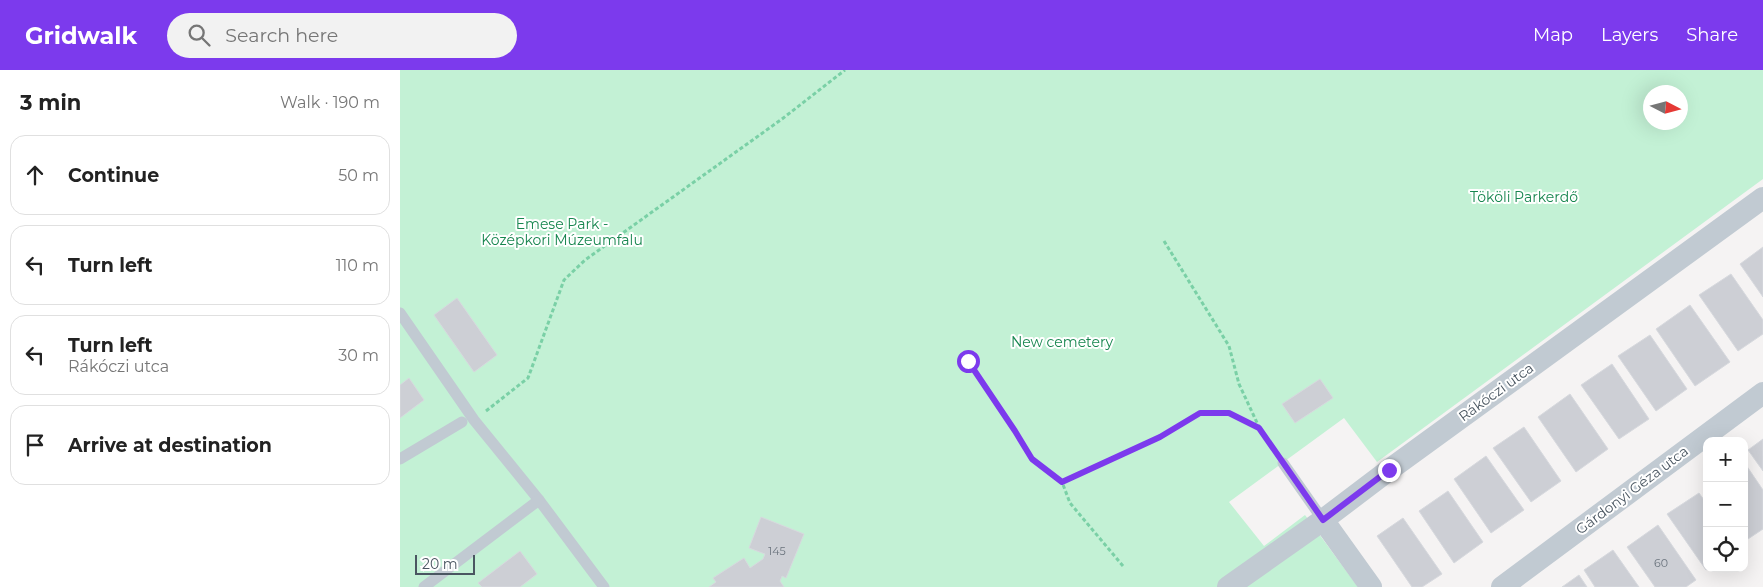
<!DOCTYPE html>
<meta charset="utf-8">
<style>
:root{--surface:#fff;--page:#f2f2f2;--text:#222;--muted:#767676;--line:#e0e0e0;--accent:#7c3aed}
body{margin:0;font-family:Montserrat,sans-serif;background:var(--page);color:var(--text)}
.controls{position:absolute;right:15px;bottom:15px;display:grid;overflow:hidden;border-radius:10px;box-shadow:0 5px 20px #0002}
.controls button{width:45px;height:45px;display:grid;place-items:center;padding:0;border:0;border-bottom:1px solid var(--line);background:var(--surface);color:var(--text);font:25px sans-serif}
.compass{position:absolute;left:1243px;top:15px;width:45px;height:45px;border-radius:50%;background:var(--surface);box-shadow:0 5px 20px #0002;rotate:96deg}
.scale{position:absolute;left:15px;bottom:12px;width:60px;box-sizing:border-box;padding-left:5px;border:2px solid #4a5661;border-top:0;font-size:14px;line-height:18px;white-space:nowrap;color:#4a5661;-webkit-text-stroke:4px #fff;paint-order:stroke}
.stop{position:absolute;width:15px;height:15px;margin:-11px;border:4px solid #7c3aed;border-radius:50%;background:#fff}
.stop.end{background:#7c3aed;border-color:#fff;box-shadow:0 1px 5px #0008}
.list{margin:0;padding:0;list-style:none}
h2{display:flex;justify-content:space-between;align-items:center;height:65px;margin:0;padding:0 20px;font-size:21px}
h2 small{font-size:16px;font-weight:400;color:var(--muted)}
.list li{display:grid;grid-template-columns:32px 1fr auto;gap:15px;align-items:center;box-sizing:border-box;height:80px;margin:0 10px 10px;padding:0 10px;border:1px solid var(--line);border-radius:15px}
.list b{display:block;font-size:19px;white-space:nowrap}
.list p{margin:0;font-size:16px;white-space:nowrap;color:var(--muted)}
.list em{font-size:16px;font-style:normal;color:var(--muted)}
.icon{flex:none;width:28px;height:28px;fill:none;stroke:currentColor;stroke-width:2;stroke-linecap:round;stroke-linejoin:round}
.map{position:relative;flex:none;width:1363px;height:517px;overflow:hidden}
header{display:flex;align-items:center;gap:30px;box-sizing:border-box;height:70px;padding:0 25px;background:var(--accent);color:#fff}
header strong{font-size:24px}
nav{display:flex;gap:28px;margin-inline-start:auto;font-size:18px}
.search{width:350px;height:45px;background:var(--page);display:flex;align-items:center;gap:12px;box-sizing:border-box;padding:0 18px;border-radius:28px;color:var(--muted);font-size:19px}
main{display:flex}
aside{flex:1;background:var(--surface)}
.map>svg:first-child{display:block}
.green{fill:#c3f1d5;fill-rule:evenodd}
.building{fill:#cdcfd5;stroke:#d7d9de}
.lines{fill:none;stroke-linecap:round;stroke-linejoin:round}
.path{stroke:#7ad0a6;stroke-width:3;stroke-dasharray:4 2.5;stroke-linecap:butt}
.lane{stroke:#c1cad2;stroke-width:11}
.street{stroke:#c1cad2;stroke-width:22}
.route{stroke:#7c3aed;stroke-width:6}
.labels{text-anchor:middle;stroke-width:4;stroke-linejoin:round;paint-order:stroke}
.number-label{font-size:11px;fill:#6b747e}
.park-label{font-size:14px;fill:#17864f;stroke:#fff}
.street-label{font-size:14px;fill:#4a5661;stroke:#fff}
</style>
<header>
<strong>Gridwalk</strong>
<div class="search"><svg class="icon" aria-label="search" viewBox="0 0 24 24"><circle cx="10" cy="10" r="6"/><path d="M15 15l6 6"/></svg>Search here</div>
<nav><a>Map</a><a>Layers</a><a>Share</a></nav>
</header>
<main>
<aside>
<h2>3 min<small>Walk · 190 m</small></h2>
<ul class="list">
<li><svg class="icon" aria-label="ahead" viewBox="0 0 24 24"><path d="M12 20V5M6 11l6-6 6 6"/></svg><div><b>Continue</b></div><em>50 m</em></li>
<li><svg class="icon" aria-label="left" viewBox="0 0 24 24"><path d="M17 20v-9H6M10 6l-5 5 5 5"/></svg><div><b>Turn left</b></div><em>110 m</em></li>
<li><svg class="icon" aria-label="left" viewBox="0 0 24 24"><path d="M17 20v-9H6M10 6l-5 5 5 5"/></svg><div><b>Turn left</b><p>Rákóczi utca</p></div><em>30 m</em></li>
<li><svg class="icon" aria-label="arrive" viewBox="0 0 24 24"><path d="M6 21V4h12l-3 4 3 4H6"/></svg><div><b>Arrive at destination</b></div></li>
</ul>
</aside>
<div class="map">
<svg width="1363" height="517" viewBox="0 0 1363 517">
<rect width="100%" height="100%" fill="#f5f3f3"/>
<!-- green -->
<path class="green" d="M0,0H1363V109L977,392L944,348L829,432L864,476L905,445L958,517H0ZM1250,22H1280V52H1250Z"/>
<!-- building -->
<g class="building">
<path d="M1363,177V227L1340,194Z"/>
<path d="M1331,204L1363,250V264L1338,281L1299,225Z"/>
<path d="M57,228L97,285L74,302L34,245Z"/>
<path d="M1290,235L1330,292L1295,316L1256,259Z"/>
<path d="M1250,265L1287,319L1256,341L1218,286Z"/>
<path d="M1212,294L1249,349L1219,369L1181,315Z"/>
<path d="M9,308L24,330L0,348V315Z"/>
<path d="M920,309L933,328L895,353L882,334Z"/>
<path d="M1170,324L1208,379L1176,402L1138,347Z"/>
<path d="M1124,357L1161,411L1131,432L1093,378Z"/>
<path d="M1363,369V401L1348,380Z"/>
<path d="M1086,386L1124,440L1091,463L1054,409Z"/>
<path d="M1344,392L1363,420V459L1345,471Z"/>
<path d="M1048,421L1083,472L1054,493L1019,441Z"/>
<path d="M1299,423L1307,434V498H1309L1306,500L1267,444Z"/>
<path d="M361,447L404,464L386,508L382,506L380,511L384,517H309L316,512L313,508L344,488L350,498L363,489L365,484L349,478Z"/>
<path d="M1003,448L1042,504L1022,517H1012L977,466Z"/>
<path d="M1258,455L1296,510L1286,517H1255L1227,477Z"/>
<path d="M1213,480L1239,517H1195L1184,500Z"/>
<path d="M120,481L137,504L120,517H82L78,513Z"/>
<path d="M1179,505L1187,517H1162Z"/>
</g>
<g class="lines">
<!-- path -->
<g class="path">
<path d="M764,171L829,276L839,314L859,357"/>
<path d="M568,291L615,361L632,389L662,412"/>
<path d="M86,341L128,308L164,210L185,190L382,49L445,0"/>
<path d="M723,496L670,433L662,412L760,367L800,343H829L859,358L876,382"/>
</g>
<!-- lane -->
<g class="lane">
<path d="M0,243L74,350L139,430L204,517"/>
<path d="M0,389L62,352"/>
<path d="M883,393L923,450"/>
<path d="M24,517L139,430"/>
</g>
<!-- street -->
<g class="street">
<path d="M923,450L971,517"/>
<path d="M828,517L923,450L989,400L1363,128"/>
<path d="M1102,517L1363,323"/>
</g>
</g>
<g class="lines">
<!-- route -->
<path class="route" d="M568,291L615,361L632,389L662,412L760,367L800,343H829L859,358L923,450L989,400"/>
</g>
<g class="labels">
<!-- number labels -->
<g class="number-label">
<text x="377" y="485">145</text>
<text x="1261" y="497">60</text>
</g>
<!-- park labels -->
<g class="park-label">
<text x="1124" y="132">Tököli Parkerdő</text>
<text x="162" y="159">Emese Park -<tspan x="162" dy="16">Középkori Múzeumfalu</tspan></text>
<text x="662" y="277">New cemetery</text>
</g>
<!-- street labels -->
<g class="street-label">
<text transform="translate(1096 322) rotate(-36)" y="5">Rákóczi utca</text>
<text transform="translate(1232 420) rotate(-37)" y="5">Gárdonyi Géza utca</text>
</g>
</g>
</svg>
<div class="controls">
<button>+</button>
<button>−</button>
<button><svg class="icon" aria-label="locate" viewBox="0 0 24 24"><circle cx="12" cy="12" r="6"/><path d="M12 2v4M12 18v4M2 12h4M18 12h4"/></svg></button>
</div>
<svg class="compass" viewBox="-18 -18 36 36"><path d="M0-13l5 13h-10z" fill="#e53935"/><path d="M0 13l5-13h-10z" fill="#767676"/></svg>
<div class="scale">20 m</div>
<div class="stop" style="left:568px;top:291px"></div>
<div class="stop end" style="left:989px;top:400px"></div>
</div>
</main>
